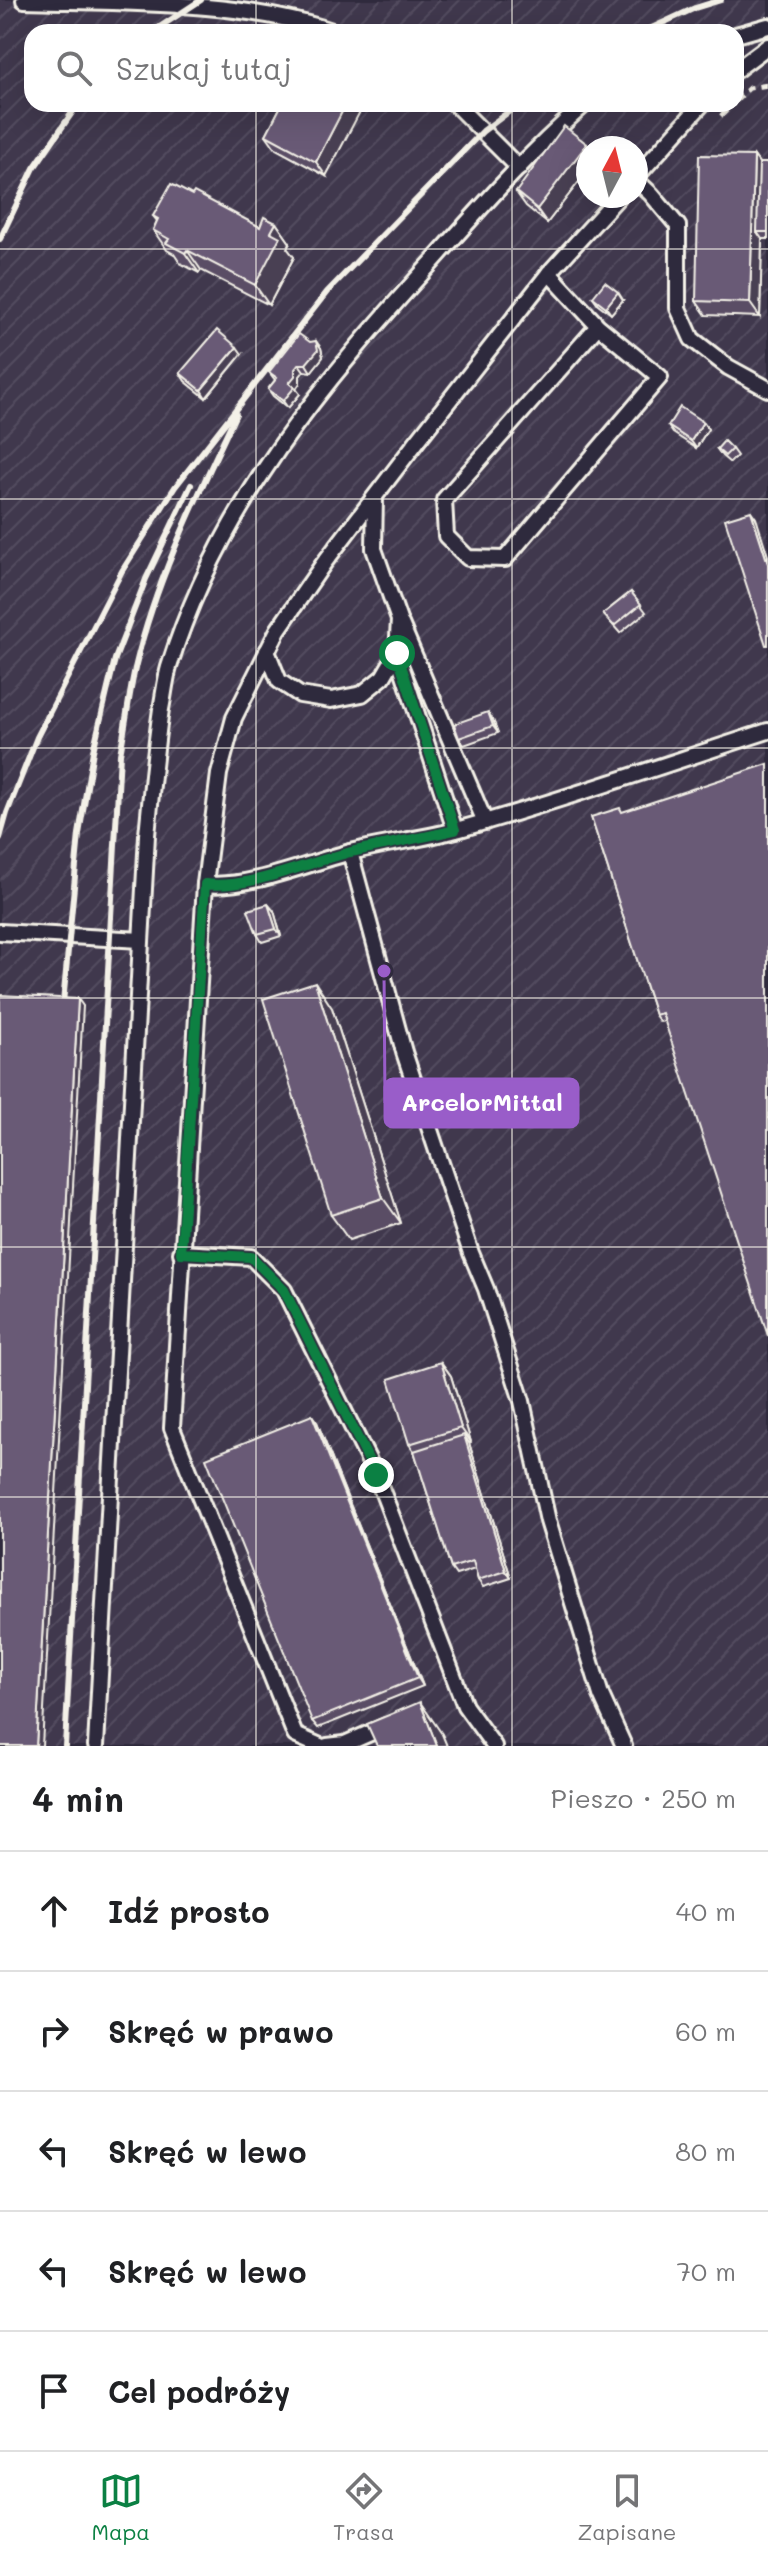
<!DOCTYPE html>
<html lang="pl">
<meta charset="utf-8">
<style>
:root{--surface:#fff;--page:#f6f6f6;--text:#202124;--muted:#757577;--line:#e0e0e0;--accent:#0b8043}
body{margin:0;font-family:Mali,sans-serif;background:var(--page);color:var(--text)}
.compass{position:absolute;left:576px;top:136px;width:72px;height:72px;border-radius:50%;background:var(--surface);box-shadow:0 8px 32px #0002;rotate:7deg}
.stop{position:absolute;width:24px;height:24px;margin:-18px;border:6px solid #0b8043;border-radius:50%;background:#fff}
.stop.end{background:#0b8043;border-color:#fff;box-shadow:0 2px 8px #0008}
.list{margin:0;padding:0;list-style:none}
h2{display:flex;justify-content:space-between;align-items:center;height:104px;margin:0;padding:0 32px;font-size:34px}
h2 small{font-size:26px;font-weight:400;color:var(--muted)}
.list li{display:grid;grid-template-columns:52px 1fr auto;gap:24px;align-items:center;box-sizing:border-box;height:120px;padding:0 32px;border-top:2px solid var(--line)}
.list b{display:block;font-size:30px;white-space:nowrap}
.list em{font-size:26px;font-style:normal;color:var(--muted)}
.icon{flex:none;width:44px;height:44px;fill:none;stroke:currentColor;stroke-width:2;stroke-linecap:round;stroke-linejoin:round}
.map{position:relative;flex:none;width:768px;height:1746px;overflow:hidden}
.search{position:absolute;background:var(--surface);box-shadow:0 8px 32px #0002;left:24px;right:24px;top:24px;height:88px;display:flex;align-items:center;gap:20px;box-sizing:border-box;padding:0 28px;border-radius:24px;color:var(--muted);font-size:30px}
.sheet{height:704px;background:var(--surface)}
nav{display:flex;justify-content:space-around;align-items:center;box-sizing:border-box;height:112px;border-top:2px solid var(--line);background:var(--surface);font-size:22px;color:var(--muted)}
nav a{display:grid;justify-items:center;gap:4px}
nav .on{color:var(--accent)}
.map>svg:first-child{display:block}
.industrial{fill:url(#industrial-furrows);fill-rule:evenodd}
.lines{fill:none;stroke-linecap:round;stroke-linejoin:round}
.lane-casing{stroke:#f4f1e8;stroke-width:20}
.path{stroke:#f4f1e8;stroke-width:5;stroke-dasharray:8 6;stroke-linecap:butt}
.lane{stroke:#2f2a3d;stroke-width:14}
.rail{stroke:#f4f1e8;stroke-width:6}
.wall{fill:#5a4d65;stroke:#f4f1e8;stroke-width:2}
.shaded-wall{fill:#4a3f53;stroke:#f4f1e8;stroke-width:2}
.building{fill:#695a76;stroke:#f4f1e8;stroke-width:2}
.route{stroke:#0b8043;stroke-width:10}
.grid{fill:none;stroke:#f4f1e8;stroke-width:2;stroke-opacity:0.55}
.leader{fill:none;stroke:#995dc9;stroke-width:3}
.callout-dot{fill:#995dc9;stroke:#2f2a3d;stroke-width:3}
.callout{fill:#995dc9;stroke:#995dc9;stroke-width:3}
.callout-label{font-size:24px;text-anchor:middle;font-weight:bold;fill:#fff}
</style>
<div class="map">
<svg width="768" height="1746" viewBox="0 0 768 1746">
<defs>
<pattern id="industrial-furrows" width="10" height="10" patternUnits="userSpaceOnUse" patternTransform="scale(2)"><rect width="10" height="10" fill="#40384e"/><path d="M-1 1l2-2M0 10L10 0M9 11l2-2" fill="none" stroke="#534c5f"/></pattern>
</defs>
<rect width="100%" height="100%" fill="#2f2a3d"/>
<filter id="ink" filterUnits="userSpaceOnUse"><feTurbulence type="fractalNoise" baseFrequency=".0125" numOctaves="2"/><feDisplacementMap in="SourceGraphic" scale="16" xChannelSelector="R" yChannelSelector="G"/><feConvolveMatrix kernelMatrix="1 2 1 2 8 2 1 2 1" color-interpolation-filters="sRGB"/></filter>
<g filter="url(#ink)">
<!-- industrial -->
<path class="industrial" d="M0,0H768V1746H0ZM32,32H736V104H32ZM588,148H636V196H588Z"/>
<g class="lines">
<!-- lane casing -->
<g class="lane-casing">
<g id="lane">
<path d="M24,0C123,3 242,0 335,32"/>
<path d="M736,35L768,26"/>
<path d="M736,70L768,46"/>
<path d="M455,104L519,168"/>
<path d="M636,177L702,104"/>
<path d="M636,180L651,194L678,226V308L692,339L728,367L768,389"/>
<path d="M549,273L598,326L660,377L505,559L468,558L446,536L444,500L598,326"/>
<path d="M401,624L485,822"/>
<path d="M267,651L279,681L300,695L331,700L362,694L383,677L397,653L399,620L374,549L375,497"/>
<path d="M397,653L455,830"/>
<path d="M350,852L404,1052L471,1253L486,1289L522,1401L548,1521L601,1695L624,1746"/>
<path d="M205,884C246,889 306,864 347,853C384,843 423,839 460,829C564,800 666,764 768,731"/>
<path d="M0,932L141,940"/>
<path d="M181,1253L251,1257L284,1290L376,1475L465,1706L494,1746"/>
<path d="M96,1746L147,835C151,793 155,751 161,709C164,695 165,681 169,667C219,506 322,383 434,260C482,206 530,152 585,104"/>
<path d="M320,1746L295,1735L172,1428L205,884L219,774L234,718L278,630L324,563L418,440L549,273L619,196"/>
<path d="M327,1746L345,1744L386,1726"/>
</g>
</g>
<!-- path -->
<g class="path">
<path d="M736,101L749,88L768,85"/>
<path d="M721,116L733,104"/>
</g>
<!-- lane -->
<use href="#lane" class="lane"/>
<!-- rail -->
<g class="rail">
<path d="M152,32L201,0"/>
<path d="M643,32L695,8L721,0"/>
<path d="M0,239L34,168L78,104"/>
<path d="M0,838L7,813L37,737L122,571L175,487L327,292L483,131L519,104"/>
<path d="M63,1003L79,834L93,751L115,659L146,579L191,485"/>
<path d="M65,1746L120,754C126,724 129,693 136,664C157,577 198,495 236,414"/>
</g>
</g>
<!-- wall -->
<g class="wall">
<path d="M282,104L326,176L276,149L266,135Z"/>
<path d="M588,148V170L547,223L526,206L516,192Z"/>
<path d="M754,156L759,163H768V239H762L760,317L706,315L696,301Z"/>
<path d="M192,195L260,227L276,223L290,243L287,248L294,257L269,305L201,270L199,273L180,263L174,254L167,250L153,230L157,221L153,216Z"/>
<path d="M593,297L623,300L611,314L598,304Z"/>
<path d="M310,342L321,348L323,357L311,372L304,371L300,376V383L296,389L300,394L288,408L273,396L268,389L275,380L269,372Z"/>
<path d="M242,354L206,398L185,381L180,373Z"/>
<path d="M703,422L708,429L696,448L673,433L668,426Z"/>
<path d="M717,449H732L737,456L730,463L722,456Z"/>
<path d="M631,592L646,612L620,633L603,614Z"/>
<path d="M493,720L498,733L464,745L459,738Z"/>
<path d="M591,817L665,1021L660,1022L655,1015Z"/>
<path d="M274,911L281,936L262,942L257,934Z"/>
<path d="M332,1008L401,1223L349,1240L331,1215Z"/>
<path d="M441,1362L451,1376L471,1442L469,1443L511,1578L483,1587L478,1580L475,1569L456,1575L451,1568L414,1451L409,1444Z"/>
<path d="M317,1422L423,1686L318,1728L312,1721Z"/>
</g>
<!-- shaded-wall -->
<g class="shaded-wall">
<path d="M346,104H364L326,176L316,162Z"/>
<path d="M587,144L589,148H588V170L547,223L537,209Z"/>
<path d="M754,156L764,170L757,232L762,239L760,317L750,303Z"/>
<path d="M276,223L290,243L287,248L294,257L269,305L255,285L271,232Z"/>
<path d="M187,250L201,270L199,273L185,253Z"/>
<path d="M618,292L623,300L611,314L606,307Z"/>
<path d="M316,341L321,348L323,357L311,372L306,364Z"/>
<path d="M237,347L242,354L206,398L201,390Z"/>
<path d="M299,364L304,371L300,376V383L296,389L300,394L288,408L283,401L295,369Z"/>
<path d="M703,422L708,429L696,448L691,441Z"/>
<path d="M751,511L756,518L768,556V564Z"/>
<path d="M488,712L493,720L498,733L493,726Z"/>
<path d="M268,904L274,911L281,936L276,929Z"/>
<path d="M315,982L332,1008L401,1223L383,1198Z"/>
<path d="M78,999L83,1006L42,1746H36Z"/>
<path d="M441,1362L451,1376L471,1442L461,1428Z"/>
<path d="M312,1415L317,1422L423,1686L418,1678Z"/>
<path d="M464,1435L469,1443L511,1578L506,1571Z"/>
<path d="M420,1702L442,1734L447,1746H437Z"/>
</g>
<!-- building -->
<g class="building">
<path d="M282,104H346L316,162L266,135Z"/>
<path d="M564,126L587,144L537,209L516,192Z"/>
<path d="M699,155L754,156L750,303L696,301Z"/>
<path d="M759,163H768V232H757Z"/>
<path d="M171,184L192,195L194,192L260,227L264,217L276,223L271,232L280,237L255,285L187,250L185,253L166,243L169,239L153,230L158,219L153,216Z"/>
<path d="M605,282L618,292L606,307L593,297Z"/>
<path d="M217,330L237,347L201,390L180,373Z"/>
<path d="M299,334L310,342L316,341L318,350L306,364H299L295,369V376L289,383L295,387L283,401L268,389L277,378L269,372Z"/>
<path d="M680,407L703,422L691,441L668,426Z"/>
<path d="M724,441L732,449L725,456L717,449Z"/>
<path d="M751,511L768,564V645H766L725,519Z"/>
<path d="M631,592L641,604L614,626L603,614Z"/>
<path d="M488,712L493,726L459,738L454,724Z"/>
<path d="M768,764V1336L662,1013L655,1015L591,817L620,808L622,812Z"/>
<path d="M268,904L276,929L257,934L248,910Z"/>
<path d="M315,982L383,1198L331,1215L263,999Z"/>
<path d="M0,995L78,999L36,1746H0Z"/>
<path d="M441,1362L461,1428L409,1444L389,1379Z"/>
<path d="M312,1415L418,1678L312,1721L206,1458Z"/>
<path d="M464,1435L506,1571L478,1580L473,1561L451,1568L414,1451Z"/>
<path d="M420,1702L437,1746H377L367,1724Z"/>
</g>
</g>
<g class="lines" filter="url(#ink)">
<!-- route -->
<path class="route" d="M376,1475L284,1290L251,1257L181,1253L205,884C248,890 308,862 351,852C386,844 421,838 455,830L397,653"/>
</g>
<!-- grid -->
<path class="grid" d="M256,0V32M512,0V32M256,104V1746M512,104V1746M0,249H768M0,499H768M0,748H768M0,998H768M0,1247H768M0,1497H768"/>
<!-- callouts -->
<path class="leader" d="M384 971L385 1103"/>
<circle class="callout-dot" cx="384" cy="971" r="8"/>
<rect class="callout" x="385" y="1079" width="193" height="48" rx="8"/>
<g class="callout-label">
<text x="482" y="1111">ArcelorMittal</text>
</g>
</svg>
<svg class="compass" viewBox="-18 -18 36 36"><path d="M0-13l5 13h-10z" fill="#e53935"/><path d="M0 13l5-13h-10z" fill="#757577"/></svg>
<div class="stop" style="left:397px;top:653px"></div>
<div class="stop end" style="left:376px;top:1475px"></div>
<div class="search"><svg class="icon" aria-label="search" viewBox="0 0 24 24"><circle cx="10" cy="10" r="6"/><path d="M15 15l6 6"/></svg>Szukaj tutaj</div>
</div>
<section class="sheet">
<h2>4 min<small>Pieszo · 250 m</small></h2>
<ul class="list">
<li><svg class="icon" aria-label="ahead" viewBox="0 0 24 24"><path d="M12 20V5M6 11l6-6 6 6"/></svg><div><b>Idź prosto</b></div><em>40 m</em></li>
<li><svg class="icon" aria-label="right" viewBox="0 0 24 24"><path d="M7 20v-9h11M14 6l5 5-5 5"/></svg><div><b>Skręć w prawo</b></div><em>60 m</em></li>
<li><svg class="icon" aria-label="left" viewBox="0 0 24 24"><path d="M17 20v-9H6M10 6l-5 5 5 5"/></svg><div><b>Skręć w lewo</b></div><em>80 m</em></li>
<li><svg class="icon" aria-label="left" viewBox="0 0 24 24"><path d="M17 20v-9H6M10 6l-5 5 5 5"/></svg><div><b>Skręć w lewo</b></div><em>70 m</em></li>
<li><svg class="icon" aria-label="arrive" viewBox="0 0 24 24"><path d="M6 21V4h12l-3 4 3 4H6"/></svg><div><b>Cel podróży</b></div></li>
</ul>
</section>
<nav>
<a class="on"><svg class="icon" aria-label="map" viewBox="0 0 24 24"><path d="M3 6l6-2 6 2 6-2v14l-6 2-6-2-6 2zM9 4v14M15 6v14"/></svg>Mapa</a>
<a><svg class="icon" aria-label="directions" viewBox="0 0 24 24"><path d="M12 3l9 9-9 9-9-9zM9 14v-3h6M13 9l2 2-2 2"/></svg>Trasa</a>
<a><svg class="icon" aria-label="saved" viewBox="0 0 24 24"><path d="M7 4h10v16l-5-4-5 4z"/></svg>Zapisane</a>
</nav>
